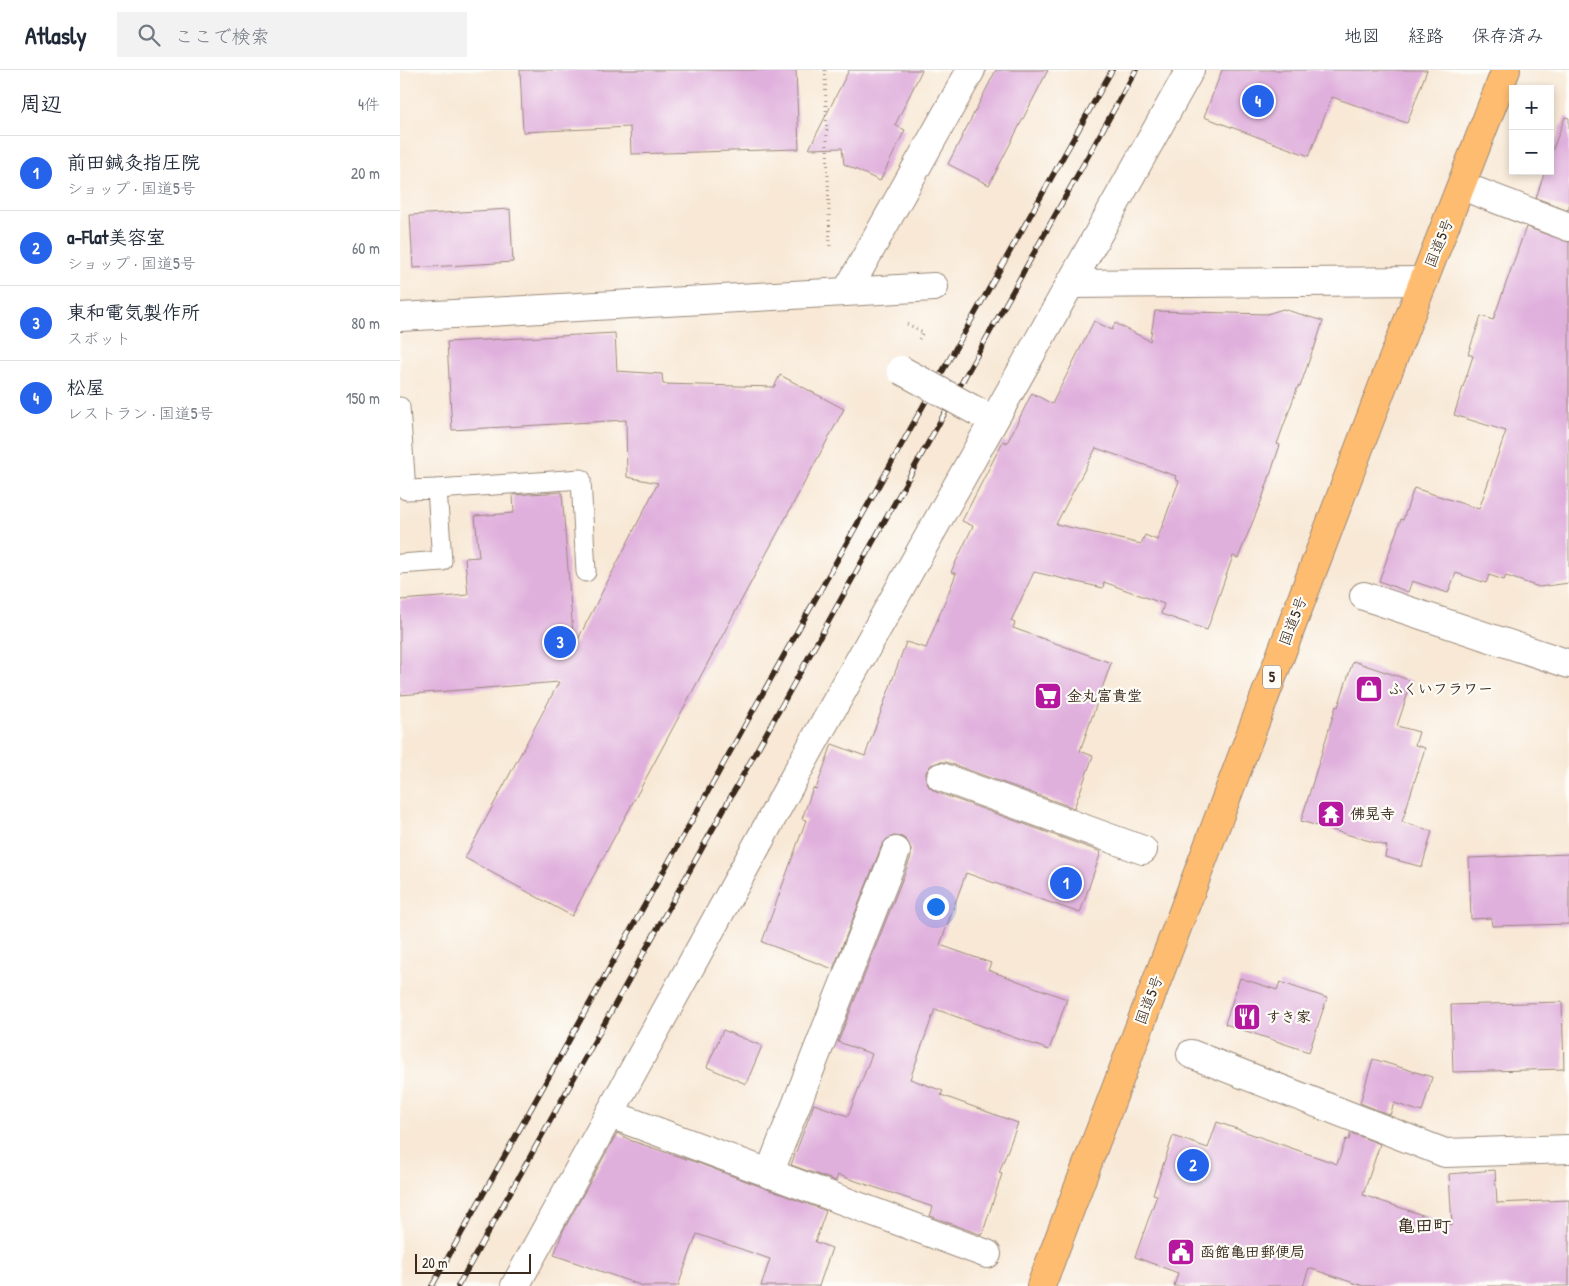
<!DOCTYPE html>
<html lang="ja">
<meta charset="utf-8">
<style>
:root{--surface:#fff;--page:#f2f2f3;--text:#1f2937;--muted:#747a83;--line:#e0e1e3;--accent:#2563eb}
body{margin:0;font-family:"Patrick Hand","Klee One",sans-serif;background:var(--page);color:var(--text)}
.controls{position:absolute;right:15px;top:15px;display:grid;overflow:hidden;border-radius:0px;box-shadow:0 2px 8px #0003}
.controls button{width:45px;height:45px;display:grid;place-items:center;padding:0;border:0;border-bottom:1px solid var(--line);background:var(--surface);color:var(--text);font:25px sans-serif}
.scale{position:absolute;left:15px;bottom:12px;width:116px;box-sizing:border-box;padding-left:5px;border:2px solid #3b2a1e;border-top:0;font-size:14px;line-height:18px;white-space:nowrap;color:#3b2a1e;-webkit-text-stroke:4px #fdfcf7;paint-order:stroke}
.you{position:absolute;left:535px;top:836px;width:18px;height:18px;margin:-12px;border:4px solid #fff;border-radius:50%;background:#1a73e8;box-shadow:0 0 0 8px #1a73e833}
.badge{display:grid;place-items:center;width:32px;height:32px;border-radius:50%;background:var(--accent);color:#fff;font-size:16px;font-weight:700}
.pin{position:absolute;translate:-50% -50%;border:2px solid #fff;box-shadow:0 1px 5px #0006}
.list{margin:0;padding:0;list-style:none}
h2{display:flex;justify-content:space-between;align-items:center;height:65px;margin:0;padding:0 20px;font-size:21px}
h2 small{font-size:16px;font-weight:400;color:var(--muted)}
.list li{display:grid;grid-template-columns:32px 1fr auto;gap:15px;align-items:center;box-sizing:border-box;height:75px;padding:0 20px;border-top:1px solid var(--line)}
.list b{display:block;font-size:19px;white-space:nowrap}
.list p{margin:0;font-size:16px;white-space:nowrap;color:var(--muted)}
.list em{font-size:16px;font-style:normal;color:var(--muted)}
.icon{flex:none;width:28px;height:28px;fill:none;stroke:currentColor;stroke-width:2;stroke-linecap:round;stroke-linejoin:round}
.map{position:relative;flex:none;width:1169px;height:1216px;overflow:hidden}
header{display:flex;align-items:center;gap:30px;box-sizing:border-box;height:70px;padding:0 25px;background:var(--surface);border-bottom:1px solid var(--line)}
header strong{font-size:24px}
nav{display:flex;gap:28px;margin-inline-start:auto;font-size:18px}
.search{width:350px;height:45px;background:var(--page);display:flex;align-items:center;gap:12px;box-sizing:border-box;padding:0 18px;border-radius:0px;color:var(--muted);font-size:19px}
main{display:flex}
aside{flex:1;background:var(--surface)}
.map>svg:first-child{display:block}
.building{fill:#e0b0dd;fill-rule:evenodd}
.lines{fill:none;stroke-linecap:round;stroke-linejoin:round}
.lane-casing{stroke:#9a897a;stroke-width:21}
.street-casing{stroke:#9a897a;stroke-width:30}
.highway-casing{stroke:#9a897a;stroke-width:30}
.path{stroke:#9a897a;stroke-width:3;stroke-dasharray:1 4;stroke-linecap:butt}
.lane{stroke:#fff;stroke-width:19}
.street{stroke:#fff;stroke-width:28}
.highway{stroke:#febc70;stroke-width:28}
.rail-casing{stroke:#3b2a1e;stroke-width:5.5}
.rail{stroke:#fdfcf7;stroke-width:4;stroke-dasharray:11;stroke-linecap:butt}
.street-bridge-casing{stroke:#9a897a;stroke-width:30;stroke-linecap:butt}
.street-bridge{stroke:#fff;stroke-width:28}
.labels{text-anchor:middle;stroke-width:4.5;stroke-linejoin:round;paint-order:stroke}
.shield{fill:#fdfcf7;stroke:#75695f;stroke-width:1}
.shield-label{font-size:14px;font-weight:bold;fill:#3b2a1e}
.street-label{font-size:15px;fill:#3b2a1e;stroke:#fdfcf7}
.poi-label{font-size:15px;font-weight:bold;fill:#3b2a1e;stroke:#fdfcf7;text-anchor:start}
.quarter-label{font-size:18px;font-weight:bold;fill:#3b2a1e;stroke:#fdfcf7}
</style>
<header>
<strong>Atlasly</strong>
<div class="search"><svg class="icon" aria-label="search" viewBox="0 0 24 24"><circle cx="10" cy="10" r="6"/><path d="M15 15l6 6"/></svg>ここで検索</div>
<nav><a>地図</a><a>経路</a><a>保存済み</a></nav>
</header>
<main>
<aside>
<h2>周辺<small>4件</small></h2>
<ul class="list">
<li><span class="badge">1</span><div><b>前田鍼灸指圧院</b><p>ショップ · 国道5号</p></div><em>20 m</em></li>
<li><span class="badge">2</span><div><b>a-Flat美容室</b><p>ショップ · 国道5号</p></div><em>60 m</em></li>
<li><span class="badge">3</span><div><b>東和電気製作所</b><p>スポット</p></div><em>80 m</em></li>
<li><span class="badge">4</span><div><b>松屋</b><p>レストラン · 国道5号</p></div><em>150 m</em></li>
</ul>
</aside>
<div class="map">
<svg width="1169" height="1216" viewBox="0 0 1169 1216">
<rect width="100%" height="100%" fill="#fdfcf7"/>
<filter id="ink" filterUnits="userSpaceOnUse"><feTurbulence type="fractalNoise" baseFrequency=".02" numOctaves="2"/><feDisplacementMap in="SourceGraphic" scale="10" xChannelSelector="R" yChannelSelector="G"/><feConvolveMatrix kernelMatrix="1 2 1 2 8 2 1 2 1" color-interpolation-filters="sRGB"/></filter>
<filter id="wash" filterUnits="userSpaceOnUse"><feTurbulence type="fractalNoise" baseFrequency=".0096" numOctaves="4" result="noise"/><feDisplacementMap in="SourceGraphic" scale="20" xChannelSelector="R" yChannelSelector="G"/><feGaussianBlur stdDeviation="1.12" result="paint"/><feColorMatrix in="noise" values="0 0 0 0 0 0 0 0 0 0 0 0 0 0 0 0 0 1.4 0 .05"/><feComposite in="paint" operator="in"/></filter>
<g filter="url(#wash)">
<rect width="100%" height="100%" fill="#f8e8d5"/>
<g id="blocks">
<!-- building -->
<g class="building">
<path d="M120,0H396L399,79L231,84L230,57L123,62Z"/>
<path d="M449,0H522L495,55L505,60L480,111L444,94L442,78L409,79Z"/>
<path d="M596,0H648L589,115L548,94Z"/>
<path d="M822,0H1027L1007,53L932,27L909,86L804,47Z"/>
<path d="M1165,47L1169,48V140L1136,128L1145,101H1150V87Z"/>
<path d="M110,139L113,192L13,198L10,145Z"/>
<path d="M1126,157L1169,172V513L1139,517L1106,506L1104,510L1089,505L1086,513L1056,503L1048,523L1012,511L1008,522L979,511L1001,449L1003,450L1014,418L1079,439L1106,361L1054,345L1073,286L1068,284L1081,246L1093,250Z"/>
<path d="M883,239L923,251L914,279H913L900,317L898,316L877,374L880,375L862,429L838,488L833,486L807,560L761,544L764,534L704,512L703,518L634,502L611,551L615,553L613,558L711,593L680,681L693,686L674,738L546,692H539L531,695L526,702V710L529,717L536,722L701,782L680,843L566,803L540,875L591,893L588,900L667,929L649,980L535,939L510,1009L543,1021L541,1025L618,1053L599,1103L602,1104L582,1165L530,1146L533,1137L438,1105L436,1111L391,1095L414,1034L448,1046L472,984L438,972L511,787V779L508,772L502,767L494,766L487,769L482,775L433,899L362,872L406,750L402,749L413,718L416,719L432,674L465,686L506,572L526,578L556,504L551,502L573,456L562,451L603,371L607,373L632,323L652,334L694,251L712,260L715,253L750,271L755,241L867,244ZM696,378L776,406L775,409L779,411L757,470L745,465L741,474L656,454Z"/>
<path d="M215,263L217,301L262,304L263,314L374,317L380,305L444,339L172,846L65,788L159,612L0,625V530L68,525L65,488L79,487L75,446L114,443L113,425L162,422L174,577L258,413L227,407L226,350L52,360L47,272Z"/>
<path d="M953,591L1012,611L997,656L1019,662L1015,675L1025,678L1002,752L1032,761L1022,797L985,787L987,776L901,751L936,636L938,637Z"/>
<path d="M1169,784V854L1092,856L1091,848L1071,849L1069,788Z"/>
<path d="M840,908L877,920L880,912L927,928L909,982L825,954Z"/>
<path d="M1162,932L1164,999L1053,1002L1051,935Z"/>
<path d="M323,960L362,976L346,1014L307,997Z"/>
<path d="M973,989L1032,1007L1022,1042L994,1033L990,1045L960,1033Z"/>
<path d="M817,1052L937,1094L946,1069L949,1070L951,1063L980,1074L963,1125L1052,1155L1049,1104L1095,1100L1097,1133L1169,1130V1216H963L909,1198L903,1216H774L778,1203L735,1187L757,1125L753,1124L773,1066L808,1078Z"/>
<path d="M217,1063L232,1071L298,1093L426,1141L415,1172L432,1178L419,1216H361L370,1189L297,1164L278,1216H243L154,1185L163,1161Z"/>
</g>
</g>
</g>
<g filter="url(#ink)">
<use href="#blocks" fill-opacity="0" stroke="#9a897a" stroke-width="1"/>
<g class="lines">
<!-- lane casing -->
<g class="lane-casing">
<g id="lane">
<path d="M0,337L6,420L37,419L42,491L0,494"/>
<path d="M37,419L181,409L186,502"/>
</g>
</g>
<!-- street casing -->
<g class="street-casing">
<g id="street">
<path d="M1062,116L1169,157"/>
<path d="M670,214L1024,211"/>
<path d="M447,221L571,0"/>
<path d="M0,247L534,217"/>
<path d="M964,526L1169,594"/>
<path d="M541,707L743,780"/>
<path d="M791,984L1045,1083L1169,1079"/>
<path d="M210,1044L587,1184"/>
<path d="M369,1104L496,781"/>
<path d="M115,1216L412,675L790,0"/>
</g>
</g>
<!-- highway casing -->
<g class="highway-casing">
<path id="highway" d="M641,1216L988,302L1106,0"/>
</g>
<!-- path -->
<g class="path">
<path d="M425,0L430,179"/>
<path d="M507,254L523,262L518,271"/>
</g>
<!-- lane -->
<use href="#lane" class="lane"/>
<!-- street -->
<use href="#street" class="street"/>
<!-- highway -->
<use href="#highway" class="highway"/>
<!-- rail casing -->
<g class="rail-casing">
<g id="rail">
<path d="M32,1216L527,329L712,0"/>
<path d="M58,1216L736,0"/>
</g>
</g>
<!-- rail -->
<use href="#rail" class="rail"/>
<!-- street-bridge casing -->
<g class="street-bridge-casing">
<path id="street-bridge" d="M501,300L578,342"/>
</g>
<!-- street-bridge -->
<use href="#street-bridge" class="street-bridge"/>
</g>
</g>
<!-- icons -->
<defs>
<g id="shop-square" transform="scale(1.4375)"><rect x="-9" y="-9" width="18" height="18" rx="4" fill="#b5179e" stroke="#fdfcf7"/><path d="M-5-2.5h2.3a2.7 3.5 0 0 1 5.4 0H5L5.5 6h-11ZM-1.5-2.5h3a1.5 2.3 0 0 0-3 0Z" fill="#fff"/></g>
<g id="supermarket-square" transform="scale(1.4375)"><rect x="-9" y="-9" width="18" height="18" rx="4" fill="#b5179e" stroke="#fdfcf7"/><path d="M-6-5.5h2.5l.6 2H6L4.5 2H-2.5L-4.4-4H-6ZM-1.5 3.2a1.3 1.3 0 1 0 .1 0ZM3 3.2a1.3 1.3 0 1 0 .1 0Z" fill="#fff"/></g>
<g id="temple-square" transform="scale(1.4375)"><rect x="-9" y="-9" width="18" height="18" rx="4" fill="#b5179e" stroke="#fdfcf7"/><path d="M0-6L5-2H3V0L6.5 2.5H4V6H1.5V3h-3V6H-4V2.5H-6.5L-3 0V-2H-5Z" fill="#fff"/></g>
<g id="restaurant-square" transform="scale(1.4375)"><rect x="-9" y="-9" width="18" height="18" rx="4" fill="#b5179e" stroke="#fdfcf7"/><path d="M-5-6h1v4h1v-4h1v4h1v-4h1v5L-1.5 .5V6h-2V.5L-5-1ZM5-6V6H3V1.5H1.5Q1.5-4 5-6Z" fill="#fff"/></g>
<g id="civic-square" transform="scale(1.4375)"><rect x="-9" y="-9" width="18" height="18" rx="4" fill="#b5179e" stroke="#fdfcf7"/><path d="M-.6-6.5H3V-4.5H.6V-3L4-1V1h2V6H-6V1h2V-1L-.6-3ZM-1.2 2.5V6h2.4V2.5Z" fill="#fff"/></g>
</defs>
<g fill-rule="evenodd">
<use href="#shop-square" x="969" y="619"/>
<use href="#supermarket-square" x="648" y="626"/>
<use href="#temple-square" x="931" y="744"/>
<use href="#restaurant-square" x="847" y="947"/>
<use href="#civic-square" x="781" y="1182"/>
</g>
<g class="labels">
<!-- shield labels -->
<rect class="shield" x="863" y="595.5" width="18" height="23" rx="4"/>
<g class="shield-label">
<text x="872" y="612">5</text>
</g>
<!-- street labels -->
<g class="street-label">
<text transform="translate(1039 173) rotate(-68)" y="5">国道5号</text>
<text transform="translate(893 551) rotate(-69)" y="5">国道5号</text>
<text transform="translate(749 930) rotate(-69)" y="5">国道5号</text>
</g>
<!-- poi labels -->
<g class="poi-label">
<text x="988" y="624">ふくいフラワー</text>
<text x="667" y="631">金丸富貴堂</text>
<text x="950" y="749">佛晃寺</text>
<text x="866" y="952">すき家</text>
<text x="800" y="1187">函館亀田郵便局</text>
</g>
<!-- quarter labels -->
<g class="quarter-label">
<text x="1024" y="1162">亀田町</text>
</g>
</g>
</svg>
<div class="controls">
<button>+</button>
<button>−</button>
</div>
<div class="scale">20 m</div>
<div class="you"></div>
<div class="pin badge" style="left:666px;top:813px">1</div>
<div class="pin badge" style="left:793px;top:1095px">2</div>
<div class="pin badge" style="left:160px;top:572px">3</div>
<div class="pin badge" style="left:858px;top:31px">4</div>
</div>
</main>
